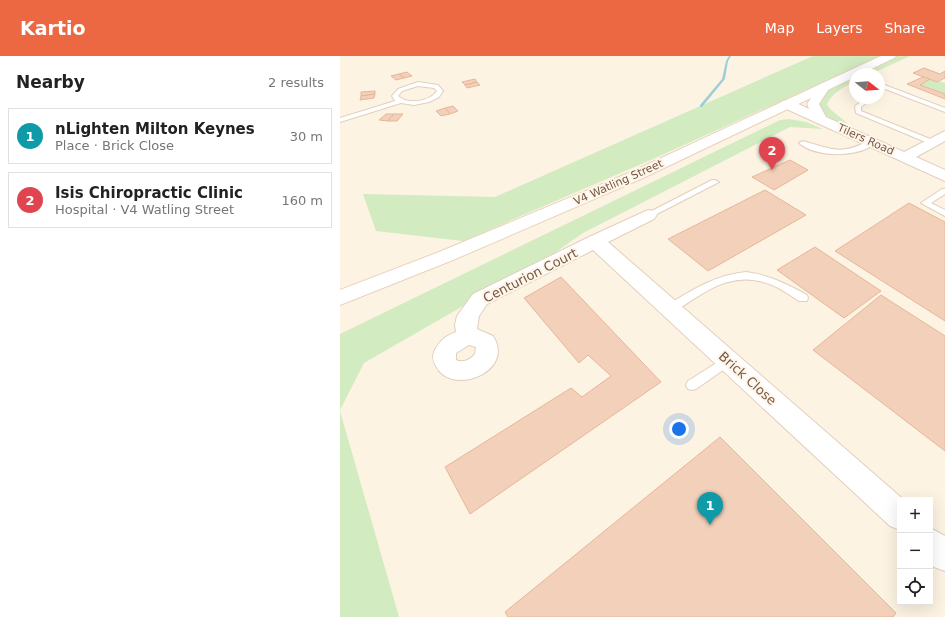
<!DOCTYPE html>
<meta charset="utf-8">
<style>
:root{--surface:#fff;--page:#f2f2f2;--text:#222;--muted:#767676;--line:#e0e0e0;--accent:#ec6843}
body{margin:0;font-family:"DejaVu Sans",sans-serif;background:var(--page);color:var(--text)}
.controls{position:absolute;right:12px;bottom:12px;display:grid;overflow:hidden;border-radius:0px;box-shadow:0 4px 16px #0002}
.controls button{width:36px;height:36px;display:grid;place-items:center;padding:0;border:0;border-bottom:1px solid var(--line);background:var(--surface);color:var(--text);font:20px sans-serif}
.compass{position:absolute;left:509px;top:12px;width:36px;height:36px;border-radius:50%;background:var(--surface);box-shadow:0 4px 16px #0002;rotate:107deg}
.you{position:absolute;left:339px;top:373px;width:14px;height:14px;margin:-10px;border:3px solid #fff;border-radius:50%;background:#1a73e8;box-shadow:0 0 0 6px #1a73e833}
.badge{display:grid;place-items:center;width:26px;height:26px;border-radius:50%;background:var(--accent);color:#fff;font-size:13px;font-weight:700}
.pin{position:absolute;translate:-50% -33px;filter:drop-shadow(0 1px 2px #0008)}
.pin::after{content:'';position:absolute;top:21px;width:14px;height:12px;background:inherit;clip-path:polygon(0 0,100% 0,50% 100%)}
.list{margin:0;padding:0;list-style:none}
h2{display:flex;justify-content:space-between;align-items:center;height:52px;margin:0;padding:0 16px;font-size:17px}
h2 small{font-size:13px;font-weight:400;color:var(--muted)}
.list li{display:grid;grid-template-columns:26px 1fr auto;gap:12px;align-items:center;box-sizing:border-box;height:56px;margin:0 8px 8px;padding:0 8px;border:1px solid var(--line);border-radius:0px}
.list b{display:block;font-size:15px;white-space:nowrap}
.list p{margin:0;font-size:13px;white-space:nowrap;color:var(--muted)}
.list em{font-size:13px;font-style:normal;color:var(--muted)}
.icon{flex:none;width:22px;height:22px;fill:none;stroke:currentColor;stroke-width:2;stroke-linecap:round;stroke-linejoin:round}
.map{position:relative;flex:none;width:605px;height:561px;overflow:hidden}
header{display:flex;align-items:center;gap:24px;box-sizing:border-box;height:56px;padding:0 20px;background:var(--accent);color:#fff}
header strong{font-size:19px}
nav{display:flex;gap:22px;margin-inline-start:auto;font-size:14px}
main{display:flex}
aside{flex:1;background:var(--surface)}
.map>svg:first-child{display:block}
.green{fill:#d2ebc0}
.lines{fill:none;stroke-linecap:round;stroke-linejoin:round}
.stream{fill:#9cd0d9;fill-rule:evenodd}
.building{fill:#f3d0b9;stroke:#e7b699}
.lane-casing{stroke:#e2cfbe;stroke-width:2}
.street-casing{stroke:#e2cfbe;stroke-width:2}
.secondary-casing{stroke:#e9d2bd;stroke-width:2}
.lane{fill:#fff;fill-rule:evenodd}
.street{fill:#fff;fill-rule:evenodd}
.secondary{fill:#fff;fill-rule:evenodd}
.labels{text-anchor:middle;stroke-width:4;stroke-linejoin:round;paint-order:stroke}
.far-street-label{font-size:11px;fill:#765848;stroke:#fff6e9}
.street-label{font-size:13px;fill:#765848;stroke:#fff6e9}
</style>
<header>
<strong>Kartio</strong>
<nav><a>Map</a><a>Layers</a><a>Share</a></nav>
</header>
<main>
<aside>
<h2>Nearby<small>2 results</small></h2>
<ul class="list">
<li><span class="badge" style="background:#0f9aa8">1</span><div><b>nLighten Milton Keynes</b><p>Place · Brick Close</p></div><em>30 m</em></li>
<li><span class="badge" style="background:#e0444e">2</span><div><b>Isis Chiropractic Clinic</b><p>Hospital · V4 Watling Street</p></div><em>160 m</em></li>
</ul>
</aside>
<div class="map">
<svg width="605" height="561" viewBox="0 0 605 561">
<rect width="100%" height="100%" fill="#fdf3e2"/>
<!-- green -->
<g class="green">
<path d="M473,0H541L313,103L123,185L36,175L23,138L155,141Z"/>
<path d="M552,0H570L531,18H515V26C505,30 492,37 487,48L490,53L507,67L498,71L480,63L473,48L484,31Z"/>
<path d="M590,23L605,27V38L580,29Z"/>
<path d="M449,63L466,66L483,73L450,71L243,177L210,200L24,307L0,354V278L440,64Z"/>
<path d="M0,355L59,561H0Z"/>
</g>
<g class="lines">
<!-- stream -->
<path class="stream" d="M389,0H391L388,5L385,23L362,51H360V49L382,23L386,5Z"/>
</g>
<!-- building -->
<g class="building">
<path d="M584,12L600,18L605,15V22L597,26L573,17Z"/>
<path d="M67,16L72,20L64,22L59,18Z"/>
<path d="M59,18L64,22L56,24L51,20Z"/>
<path d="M583,21L590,23L580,29L605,38V43L567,28Z"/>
<path d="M135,23L137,26L125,29L122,26Z"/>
<path d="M137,26L140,29L127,32L125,29Z"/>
<path d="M35,35V38L21,40V36Z"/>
<path d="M35,38L34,42L20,44L21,40Z"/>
<path d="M113,50L118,55L110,58L105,52Z"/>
<path d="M105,52L110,58L101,60L96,55Z"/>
<path d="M46,58H54L48,65L39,64Z"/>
<path d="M54,58H63L57,65H48Z"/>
<path d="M450,104L468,114L434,134L412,121Z"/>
<path d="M425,134L466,159L368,215L328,183Z"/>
<path d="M569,147L605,166V265L495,195Z"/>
<path d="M475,191L541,235L504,262L437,214Z"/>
<path d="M221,221L321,326L130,458L105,411L231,332L242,341L271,320L248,299L239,307L184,242Z"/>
<path d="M541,239L605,280V395L473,294Z"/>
<path d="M380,381L556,557L553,561H168L165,556Z"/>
</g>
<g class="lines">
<!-- lane casing -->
<g class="lane-casing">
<g id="lane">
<path d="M78,26L98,29L103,35L99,41L89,46L74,49L61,47L0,66V62L55,45L52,40L58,33ZM78,30L94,32L97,35C89,46 68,49 58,40L62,35Z"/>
<path d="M542,28L605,52V56L540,31L539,30Z"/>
<path d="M525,43L530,44L521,51V55L595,85L594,87H588L516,57L515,50Z"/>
<path d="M530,84H533L537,86C520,102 476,102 459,87L463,85C492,93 501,100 530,84Z"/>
<path d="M372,124H375L379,126L311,161L308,162L304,159Z"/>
<path d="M602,133H605V138L591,147L605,154V160L581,147Z"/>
<path d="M406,216C429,219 447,228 467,239L468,242L467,245H459C451,240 442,233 432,229C393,213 366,235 334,256H326L325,253L326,250C352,234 375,219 406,216Z"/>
<path d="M389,299L393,301L395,304L393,307L356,333L352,334L348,333L346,329L348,325Z"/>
</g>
</g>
<!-- street casing -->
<g class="street-casing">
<g id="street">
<path d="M484,27L488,28L490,31L479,48L486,61L564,96L605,75V85L576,101L605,114V125L442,51L441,48L442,45H452L469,53L467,48L480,28Z"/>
<path d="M308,154L314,155L317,159L314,163L268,186L564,444H560V474L550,470L253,194L147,248L139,260L137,273L153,280C176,316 111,341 96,310C93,305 92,301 94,296C99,285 105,280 116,276L115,269L117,260L133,238L249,181ZM129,289L136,291L135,298C130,304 123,307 116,304V297Z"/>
<path d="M590,472L605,480V515L594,511L590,507Z"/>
</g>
</g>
<!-- secondary casing -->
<g class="secondary-casing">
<path id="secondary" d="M541,0H556L554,2L521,18H515V21L303,122L113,204L0,249V234L99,196L291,116Z"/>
</g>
<!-- lane -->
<use href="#lane" class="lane"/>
<!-- street -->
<use href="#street" class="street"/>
<!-- secondary -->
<use href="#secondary" class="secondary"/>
</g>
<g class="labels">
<!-- far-street labels -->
<g class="far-street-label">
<text transform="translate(526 83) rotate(24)" y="4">Tilers Road</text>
<text transform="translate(278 126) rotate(-24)" y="4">V4 Watling Street</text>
</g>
<!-- street labels -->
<g class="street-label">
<text transform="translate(190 219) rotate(-27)" y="5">Centurion Court</text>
<text transform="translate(408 322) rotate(42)" y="5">Brick Close</text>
</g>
</g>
</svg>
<div class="controls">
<button>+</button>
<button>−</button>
<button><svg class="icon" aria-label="locate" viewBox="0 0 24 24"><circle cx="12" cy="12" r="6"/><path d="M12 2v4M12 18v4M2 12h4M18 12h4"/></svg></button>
</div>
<svg class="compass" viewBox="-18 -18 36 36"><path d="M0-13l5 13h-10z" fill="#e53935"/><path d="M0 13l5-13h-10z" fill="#767676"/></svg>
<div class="you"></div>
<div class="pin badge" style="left:370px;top:469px;background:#0f9aa8">1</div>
<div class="pin badge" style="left:432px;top:114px;background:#e0444e">2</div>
</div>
</main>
